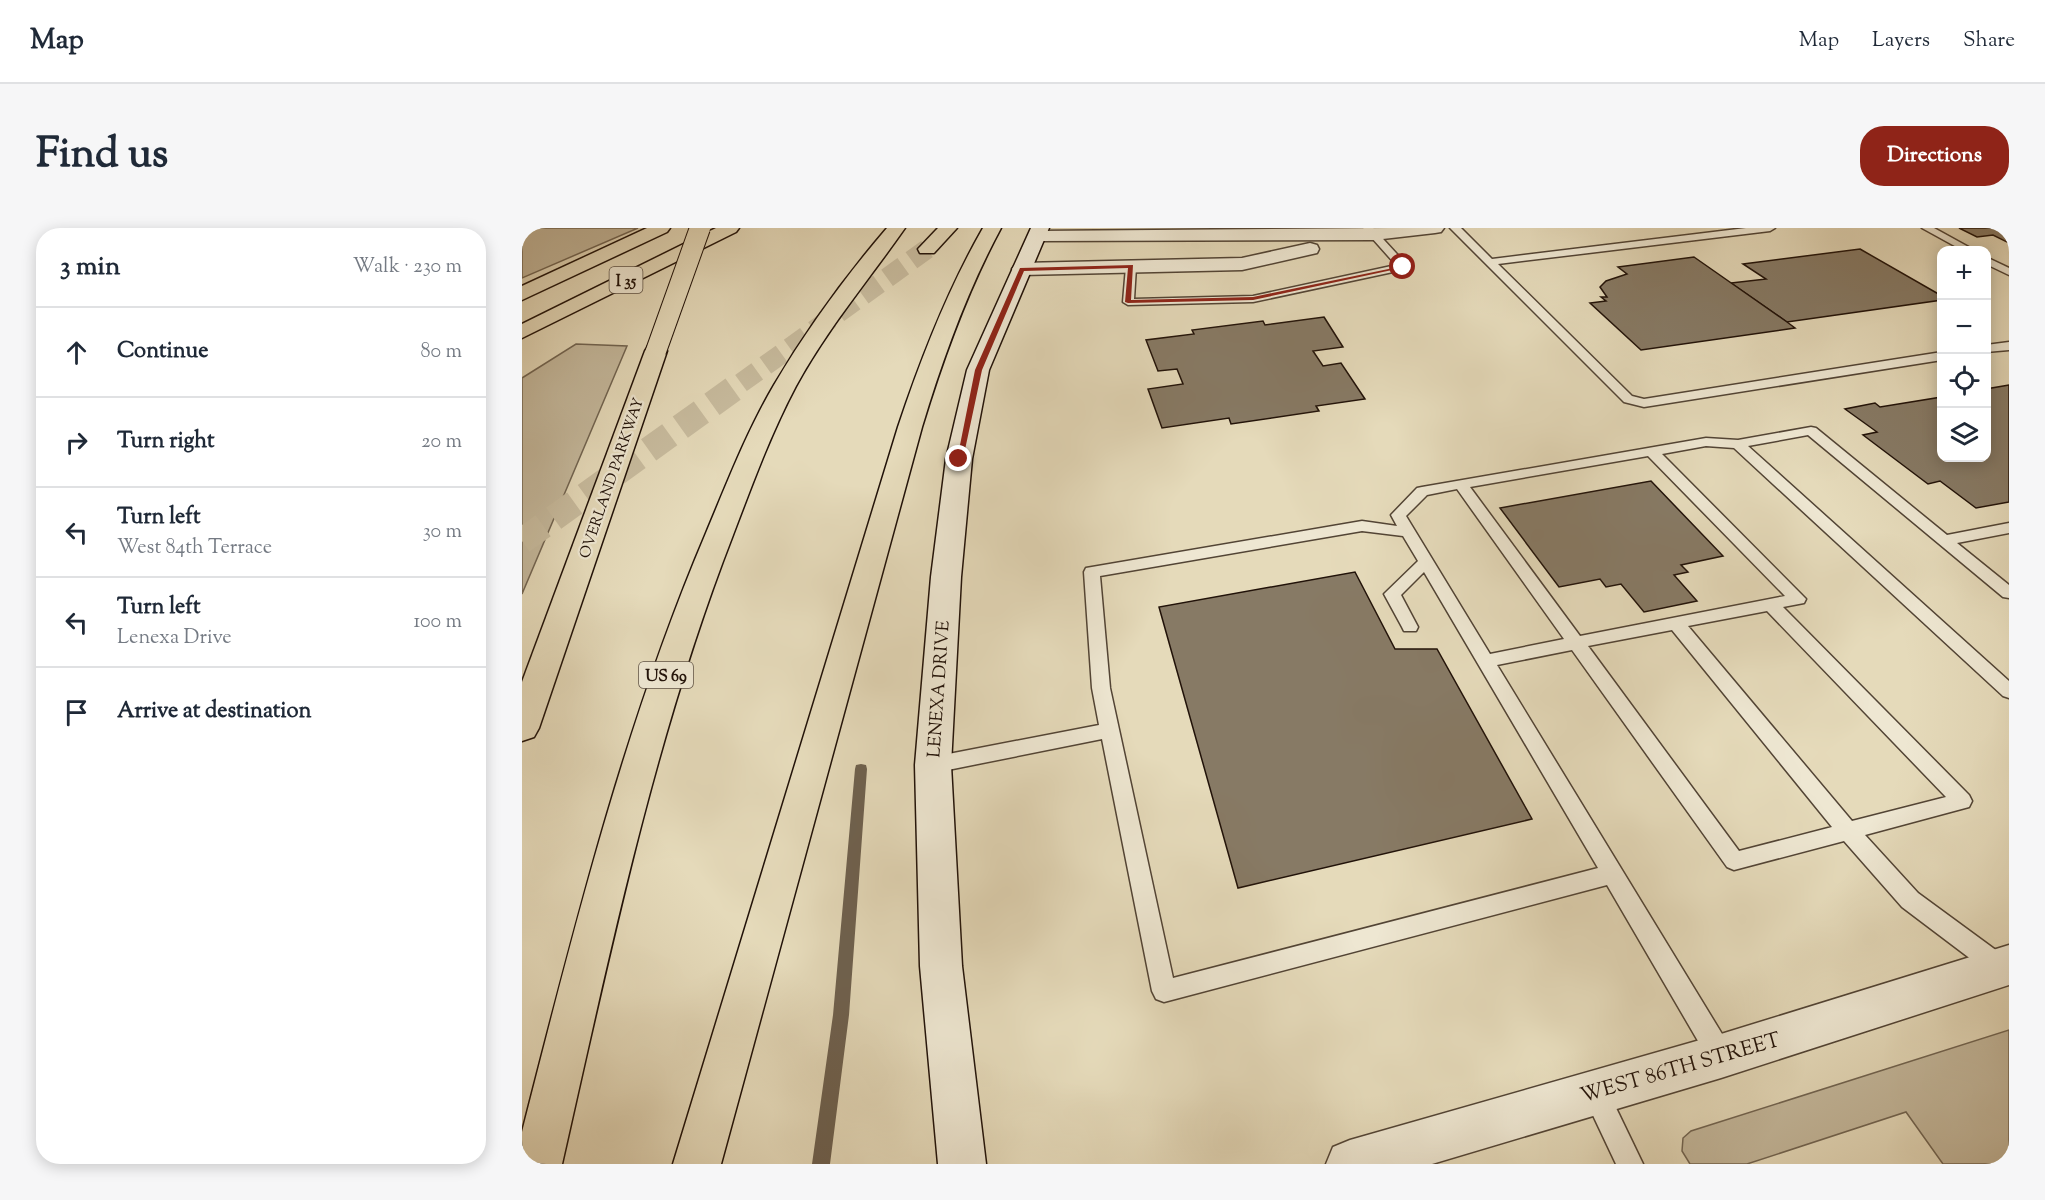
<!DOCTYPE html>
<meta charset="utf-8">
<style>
:root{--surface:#fff;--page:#f6f6f7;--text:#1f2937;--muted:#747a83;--line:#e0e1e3;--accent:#8f2418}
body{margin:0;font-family:"Sorts Mill Goudy",serif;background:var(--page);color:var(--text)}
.controls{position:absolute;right:18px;top:18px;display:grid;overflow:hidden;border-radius:12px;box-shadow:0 3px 15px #0003}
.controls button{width:54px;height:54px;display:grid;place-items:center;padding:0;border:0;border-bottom:2px solid var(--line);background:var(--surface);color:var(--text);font:30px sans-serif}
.stop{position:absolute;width:18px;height:18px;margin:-14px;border:4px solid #8f2418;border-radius:50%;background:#fff}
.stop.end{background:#8f2418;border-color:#fff;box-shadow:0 2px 6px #0008}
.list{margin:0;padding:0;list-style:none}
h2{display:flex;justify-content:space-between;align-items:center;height:78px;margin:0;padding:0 24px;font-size:26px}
h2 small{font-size:20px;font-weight:400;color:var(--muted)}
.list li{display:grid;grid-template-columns:39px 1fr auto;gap:18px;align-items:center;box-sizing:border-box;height:90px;padding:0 24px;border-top:2px solid var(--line)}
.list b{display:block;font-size:22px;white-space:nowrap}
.list p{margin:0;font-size:20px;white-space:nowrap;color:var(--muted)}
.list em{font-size:20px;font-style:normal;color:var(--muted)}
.icon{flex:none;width:33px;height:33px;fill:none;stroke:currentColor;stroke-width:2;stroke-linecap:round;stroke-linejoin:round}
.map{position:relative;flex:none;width:1487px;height:936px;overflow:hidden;border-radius:24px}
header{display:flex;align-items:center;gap:36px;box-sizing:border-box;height:84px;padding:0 30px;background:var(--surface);border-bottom:2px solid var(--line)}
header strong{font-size:28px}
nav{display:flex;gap:33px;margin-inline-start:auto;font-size:21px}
.intro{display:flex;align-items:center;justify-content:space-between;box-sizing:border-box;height:144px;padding:0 36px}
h1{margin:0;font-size:42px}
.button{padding:15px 27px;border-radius:24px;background:var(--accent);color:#fff;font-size:21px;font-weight:700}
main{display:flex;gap:36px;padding:0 36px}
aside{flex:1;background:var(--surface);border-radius:24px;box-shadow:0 3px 15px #0003}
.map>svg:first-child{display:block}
.green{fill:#c4b89c;stroke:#726552;stroke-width:1.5}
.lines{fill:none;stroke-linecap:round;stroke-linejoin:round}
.stream{fill:#6e614f;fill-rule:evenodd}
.building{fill:#877a65;stroke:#211209;stroke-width:1.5}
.highway-tunnel-far1{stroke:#c8bc9f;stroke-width:20;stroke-dasharray:20 10;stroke-linecap:butt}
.highway-tunnel{stroke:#c8bc9f;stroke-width:26;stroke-dasharray:26 13;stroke-linecap:butt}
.lane-casing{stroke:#524435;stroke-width:3}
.street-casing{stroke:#524435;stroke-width:3}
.secondary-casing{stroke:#211209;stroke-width:3}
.highway-casing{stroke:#211209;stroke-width:3}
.lane{fill:#eee7d2;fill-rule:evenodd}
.street{fill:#eee7d2;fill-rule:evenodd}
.secondary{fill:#eee7d2;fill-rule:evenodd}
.highway{fill:#e5daba;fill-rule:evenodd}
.highway-bridge-casing{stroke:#211209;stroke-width:22;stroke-linecap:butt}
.highway-bridge{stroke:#e5daba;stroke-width:20}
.route{fill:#8f2418}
.labels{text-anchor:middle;stroke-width:4.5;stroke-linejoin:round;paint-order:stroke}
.far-street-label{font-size:15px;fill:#211209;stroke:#eee7d2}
.shield{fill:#eee7d2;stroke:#5e5245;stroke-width:1.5}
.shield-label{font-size:16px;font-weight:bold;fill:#211209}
.street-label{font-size:18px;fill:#211209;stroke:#eee7d2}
.near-street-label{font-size:21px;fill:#211209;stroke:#eee7d2}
</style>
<header>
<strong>Map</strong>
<nav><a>Map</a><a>Layers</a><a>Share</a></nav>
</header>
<div class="intro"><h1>Find us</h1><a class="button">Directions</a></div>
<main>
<aside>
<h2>3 min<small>Walk · 230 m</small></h2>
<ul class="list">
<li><svg class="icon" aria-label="ahead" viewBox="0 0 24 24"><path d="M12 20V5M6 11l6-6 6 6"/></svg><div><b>Continue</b></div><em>80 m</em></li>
<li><svg class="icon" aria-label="right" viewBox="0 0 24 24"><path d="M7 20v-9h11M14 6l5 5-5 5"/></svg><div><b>Turn right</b></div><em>20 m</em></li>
<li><svg class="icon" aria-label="left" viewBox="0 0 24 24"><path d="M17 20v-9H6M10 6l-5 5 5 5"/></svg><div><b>Turn left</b><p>West 84th Terrace</p></div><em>30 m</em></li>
<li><svg class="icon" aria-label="left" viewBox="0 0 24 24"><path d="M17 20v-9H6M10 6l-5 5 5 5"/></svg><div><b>Turn left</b><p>Lenexa Drive</p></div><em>100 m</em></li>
<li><svg class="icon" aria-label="arrive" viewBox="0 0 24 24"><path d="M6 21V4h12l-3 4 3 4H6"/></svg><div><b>Arrive at destination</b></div></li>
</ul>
</aside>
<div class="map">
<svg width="1487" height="936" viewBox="0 0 1487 936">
<rect width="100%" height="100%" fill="#e5daba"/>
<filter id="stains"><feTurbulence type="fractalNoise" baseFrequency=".00333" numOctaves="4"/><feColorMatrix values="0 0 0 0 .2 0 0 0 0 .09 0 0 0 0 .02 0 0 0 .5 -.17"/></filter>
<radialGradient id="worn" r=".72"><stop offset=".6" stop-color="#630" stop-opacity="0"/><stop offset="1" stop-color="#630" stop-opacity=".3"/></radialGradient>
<!-- green -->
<g class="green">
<path d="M7,0H116L0,50V4Z"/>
<path d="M54,116L105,118L0,366V150Z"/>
<path d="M1487,802V936H1421L1384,884L1225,936H1168L1160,923L1161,910L1169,903Z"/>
</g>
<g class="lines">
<!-- stream -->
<path class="stream" d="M339,536L344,537L345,541L327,787L308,936H290L311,787L333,541L334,537Z"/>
</g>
<!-- building -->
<g class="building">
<path d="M1437,0H1487V15L1471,7L1455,9Z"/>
<path d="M1338,21L1420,68V72L1265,94L1209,55L1244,51L1221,36Z"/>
<path d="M1172,29L1265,94L1273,100L1119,122L1068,75L1084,73L1079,69H1085L1078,59L1084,53L1105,46L1096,39Z"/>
<path d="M802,89L821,119L791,123L801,138L819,135L843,171L794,178L797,183L709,196L707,190L640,200L626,161L661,156L655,141L636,143L624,112L672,106L670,102L741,93L743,97Z"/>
<path d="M1487,157V274L1454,280L1418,253L1406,256L1341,207L1355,204L1323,181L1353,175L1358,179L1420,169V230H1464V161Z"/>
<path d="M1129,253L1201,328L1159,337L1166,344L1152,347L1175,373L1122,384L1099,356L1084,359L1078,351L1037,359L978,280Z"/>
<path d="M833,344L873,421H915L1010,591L716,660L637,379Z"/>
</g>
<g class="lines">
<!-- highway-tunnel-far1 -->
<path class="highway-tunnel-far1" d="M219,155L405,21"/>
<!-- highway-tunnel -->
<path class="highway-tunnel" d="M0,313L221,154"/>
<!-- lane casing -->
<g class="lane-casing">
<g id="lane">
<path d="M841,0H851L885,37V41L731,74L606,77L601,74L604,39L609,36L614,39L612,71L731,68L874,37Z"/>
<path d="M928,0H939L970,31L1224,0H1253L1248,3L976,36L1110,168L1122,171L1420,124V132L1122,179L1102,174Z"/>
<path d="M1400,0H1412L1452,22H1440Z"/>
<path d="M1464,29L1487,40V47L1464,36Z"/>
<path d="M1487,114V122L1464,124V117Z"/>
<path d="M1289,199L1294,200L1425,307L1487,295V305L1435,315L1487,357V370L1481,369L1286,207L1226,218L1487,453V470L1481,468L1212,220L1184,218L1140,226L1284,371L1282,375L1261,379L1447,567L1450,573L1447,579L1343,607L1396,665L1486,731L1487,744L1478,750L1470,747L1380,679L1322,613L1212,642L1205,639L1050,422L975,437L1208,819L1211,828L1208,837L1199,840L1190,837L1085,657L642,774L634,771L630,763L580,511L411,545L404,542L401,537L404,532L411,529L577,497L570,460L562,344L564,340L840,293L875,298L869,287L895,260L900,259L1184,210L1216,212ZM1126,228L1263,368L1058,408L948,259ZM935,261L1042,411L968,426L884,288L905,267ZM840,303L881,308L896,333L862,366L880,399L882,403H894L896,399L879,367L902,344L1076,640L651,750L588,460L578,348ZM1245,383L1424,569L1330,593L1166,398ZM1150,402L1310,599L1217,623L1066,418Z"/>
<path d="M1073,851L1082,855L1121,936H1094L1060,864L1064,855Z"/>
</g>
</g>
<!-- street casing -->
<g class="street-casing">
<g id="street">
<path d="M866,0H922L919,4L913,5L852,12L516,13L510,12L507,8L510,4L516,3Z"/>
<path d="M788,15L795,17L797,21L795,25L720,42L500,47L493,45L490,41L493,37L500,35L720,30Z"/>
<path d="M1487,717V757L1199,850L910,936H804L811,919L828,912L1199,806Z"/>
</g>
</g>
<!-- secondary casing -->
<g class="secondary-casing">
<path id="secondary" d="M509,0H527L467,142L450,231L439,349L429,537L440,738L464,936H416L398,738L393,537L409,349L424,231L445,142Z"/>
</g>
<!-- highway casing -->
<g class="highway-casing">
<g id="highway">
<path d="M125,0H148L145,4L0,72V58Z"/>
<path d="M194,0H217L214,4L0,110V96Z"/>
<path d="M365,0H383C346,53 305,101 274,158C249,205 230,257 211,307C132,510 88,724 40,936H0V904C52,701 102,498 184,305C205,255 225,203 252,157C285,101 323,49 365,0Z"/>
<path d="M416,0H435L412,25H398L396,21Z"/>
<path d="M461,0H479C445,63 421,130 400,199L199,936H151L376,199C399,130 425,63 461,0Z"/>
<path d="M134,116L142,118L145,123L17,500L12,509L0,513V454L123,123L126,118Z"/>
</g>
</g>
<!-- lane -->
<use href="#lane" class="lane"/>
<!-- street -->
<use href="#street" class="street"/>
<!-- secondary -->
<use href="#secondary" class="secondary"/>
<!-- highway -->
<use href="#highway" class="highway"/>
<!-- highway-bridge casing -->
<g class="highway-bridge-casing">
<path id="highway-bridge" d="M134,123L178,0"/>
</g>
<!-- highway-bridge -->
<use href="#highway-bridge" class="highway-bridge"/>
</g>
<!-- route -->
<path class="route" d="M611,37L609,72L731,69L881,38L884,39L731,72L606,75L603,74L606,40L502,43L460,142L441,231L435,232L453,142L498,40Z"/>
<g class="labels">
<!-- far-street labels -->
<g class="far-street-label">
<text transform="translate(89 250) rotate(-71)" y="5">OVERLAND PARKWAY</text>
</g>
<!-- shield labels -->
<g class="shield">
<rect x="87.5" y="39" width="33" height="26" rx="4.5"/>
<rect x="117" y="434" width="54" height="26" rx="4.5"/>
</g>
<g class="shield-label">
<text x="104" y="58">I 35</text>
<text x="144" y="453">US 69</text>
</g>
<!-- street labels -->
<g class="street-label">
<text transform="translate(416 461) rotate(-86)" y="6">LENEXA DRIVE</text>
</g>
<!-- near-street labels -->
<g class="near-street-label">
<text transform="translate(1158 839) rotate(-16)" y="7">WEST 86TH STREET</text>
</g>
</g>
<rect width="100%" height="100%" filter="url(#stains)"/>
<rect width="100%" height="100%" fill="url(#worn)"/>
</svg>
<div class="controls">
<button>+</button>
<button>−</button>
<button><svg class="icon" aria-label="locate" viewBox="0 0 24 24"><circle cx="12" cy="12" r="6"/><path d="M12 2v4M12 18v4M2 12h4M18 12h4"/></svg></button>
<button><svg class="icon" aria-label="layers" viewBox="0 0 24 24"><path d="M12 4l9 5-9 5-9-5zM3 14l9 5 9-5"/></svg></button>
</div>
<div class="stop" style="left:881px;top:39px"></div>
<div class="stop end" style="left:437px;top:231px"></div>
</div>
</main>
